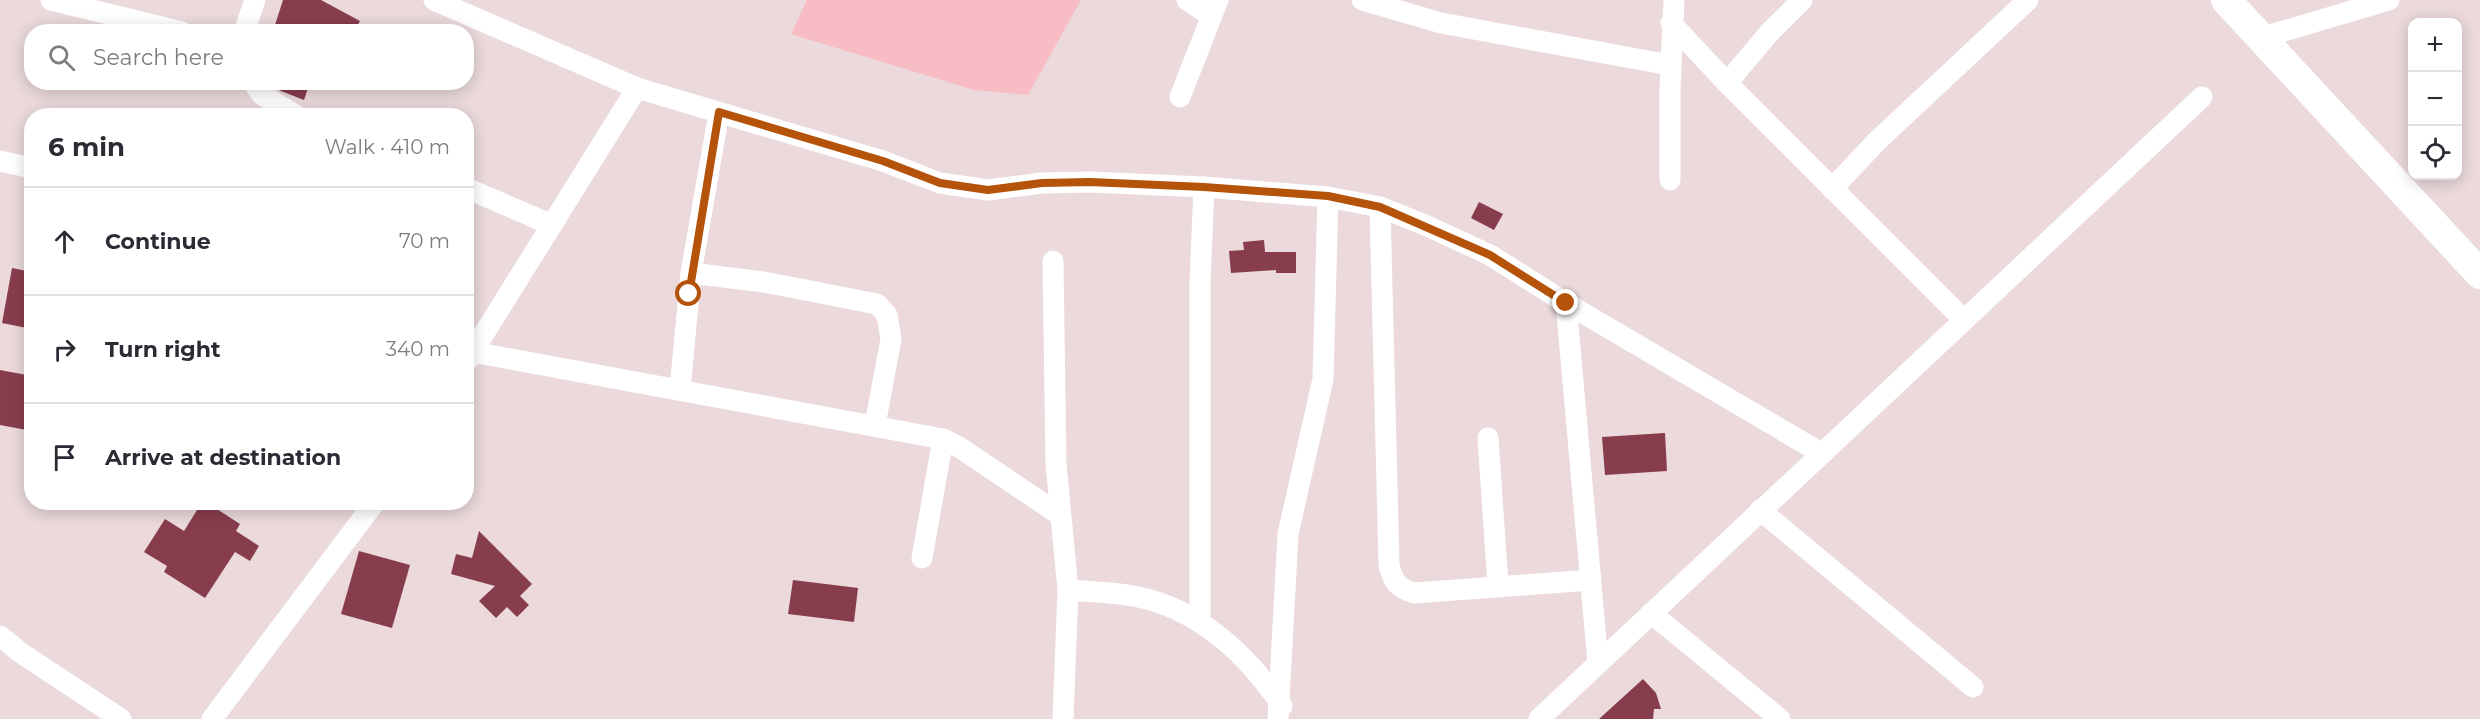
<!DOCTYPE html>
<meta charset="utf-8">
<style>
:root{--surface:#fff;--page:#f2f2f3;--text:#2b2b33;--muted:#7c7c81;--line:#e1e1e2}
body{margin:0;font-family:Montserrat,sans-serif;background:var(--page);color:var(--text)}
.controls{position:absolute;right:18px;top:18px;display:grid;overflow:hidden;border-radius:12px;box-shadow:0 3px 15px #0003}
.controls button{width:54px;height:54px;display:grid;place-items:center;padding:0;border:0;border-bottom:2px solid var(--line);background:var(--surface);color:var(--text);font:30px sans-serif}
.stop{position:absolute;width:18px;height:18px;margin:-14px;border:4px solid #b45309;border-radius:50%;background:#fff}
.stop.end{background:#b45309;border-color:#fff;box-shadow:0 2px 6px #0008}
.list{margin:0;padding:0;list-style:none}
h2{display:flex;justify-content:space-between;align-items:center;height:78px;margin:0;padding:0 24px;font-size:26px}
h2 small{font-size:20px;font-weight:400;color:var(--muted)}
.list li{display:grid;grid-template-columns:39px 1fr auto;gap:18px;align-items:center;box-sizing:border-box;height:108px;padding:0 24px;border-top:2px solid var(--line)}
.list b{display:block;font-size:22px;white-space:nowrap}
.list em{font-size:20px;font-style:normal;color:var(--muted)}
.icon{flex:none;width:33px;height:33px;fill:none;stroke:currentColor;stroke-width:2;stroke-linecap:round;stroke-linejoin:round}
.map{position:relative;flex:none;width:2480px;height:719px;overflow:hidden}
.search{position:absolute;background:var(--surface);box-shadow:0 3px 15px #0003;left:24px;top:24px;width:450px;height:66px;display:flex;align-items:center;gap:15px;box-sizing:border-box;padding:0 21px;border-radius:24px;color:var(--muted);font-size:22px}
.panel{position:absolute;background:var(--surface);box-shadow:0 3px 15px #0003;left:24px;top:108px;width:450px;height:402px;border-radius:24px}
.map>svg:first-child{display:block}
.green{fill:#f8bcc5}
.building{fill:#883d4d}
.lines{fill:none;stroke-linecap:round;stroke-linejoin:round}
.street{stroke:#fff;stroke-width:21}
.secondary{stroke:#fff;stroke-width:30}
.route{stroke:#b45309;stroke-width:8}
</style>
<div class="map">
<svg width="2480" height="719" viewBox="0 0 2480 719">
<rect width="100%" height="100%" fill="#ebd9db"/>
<!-- green -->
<path class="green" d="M807,0H1081L1028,95L974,90L791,34Z"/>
<!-- building -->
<g class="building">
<path d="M283,0H321L360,21L354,32H295L275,25Z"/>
<path d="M269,82H310L304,100L281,91Z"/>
<path d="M1479,202L1503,214L1494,230L1471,218Z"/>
<path d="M1264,240L1265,252H1296V273H1276V270L1231,273L1229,251L1244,250L1243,242Z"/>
<path d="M12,268L32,272V329L2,323Z"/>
<path d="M0,370L32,376V431L0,425Z"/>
<path d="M1665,433L1667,471L1605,475L1602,437Z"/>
<path d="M202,502H206L240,524L236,531L259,546L250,561L235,552L205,598L164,572L167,566L144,552L165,519L184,531Z"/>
<path d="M479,531L532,584L520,596L529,605L517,617L507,607L496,618L479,601L495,586L451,574L456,554L472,558Z"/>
<path d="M359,551L410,565L392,628L341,614Z"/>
<path d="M793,580L858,588L854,622L788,614Z"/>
<path d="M1643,679L1656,693L1661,709H1654L1653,719H1599Z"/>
</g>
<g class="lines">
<!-- street -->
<g class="street">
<path d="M51,0L182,32"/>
<path d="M434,0L637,88L883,161L940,183L988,190L1042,183L1090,182L1204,187L1328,197L1380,207L1425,225L1490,255L1566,303L1598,663"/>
<path d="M1187,0L1211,16"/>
<path d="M1362,0L1441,23L1670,65"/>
<path d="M1671,23L1727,83L1963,319"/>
<path d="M244,32L255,0"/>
<path d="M2260,38L2389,0"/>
<path d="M253,82L262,95L297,116"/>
<path d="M1727,83L1769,33L1802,0"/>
<path d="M1180,97L1218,0"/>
<path d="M0,161L32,168"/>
<path d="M1670,180V89L1674,0"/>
<path d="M466,188L552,225"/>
<path d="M1832,189L1876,142L2028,0"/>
<path d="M1380,207L1389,565C1393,581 1397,588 1414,593L1591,580"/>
<path d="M1053,261L1056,464L1068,590L1063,719"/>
<path d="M691,273L764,282L877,304L887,315L891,339L875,425"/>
<path d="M1566,303L1821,453"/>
<path d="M473,352L943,439L959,447L1060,515"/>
<path d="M467,361L637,88"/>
<path d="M680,389L691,273L719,113"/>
<path d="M1488,438L1498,585"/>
<path d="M1760,510L1973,687"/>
<path d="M922,558L943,439"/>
<path d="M1068,590C1090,592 1112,592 1133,596C1197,607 1247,654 1282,706"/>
<path d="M1651,613L1780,719"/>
<path d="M1200,620V283L1204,187"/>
<path d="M0,636L21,653L121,719"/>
<path d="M212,719L375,502"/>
<path d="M1278,719L1288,534L1323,379L1328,197"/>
<path d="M1539,719L2202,97"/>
</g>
<!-- secondary -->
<path class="secondary" d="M2226,0L2480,274"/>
</g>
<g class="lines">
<!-- route -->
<path class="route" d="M689,294L719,112L883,161L940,183L988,190L1042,183L1090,182L1204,187L1328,196L1380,207L1490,255L1566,303"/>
</g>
</svg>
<div class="controls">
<button>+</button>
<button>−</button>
<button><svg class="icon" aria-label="locate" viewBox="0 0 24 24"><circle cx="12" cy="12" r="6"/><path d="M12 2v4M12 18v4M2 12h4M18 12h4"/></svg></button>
</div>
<div class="stop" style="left:689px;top:294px"></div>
<div class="stop end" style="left:1566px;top:303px"></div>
<div class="search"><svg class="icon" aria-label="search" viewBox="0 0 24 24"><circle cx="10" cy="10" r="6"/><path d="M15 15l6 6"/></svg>Search here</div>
<section class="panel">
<h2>6 min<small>Walk · 410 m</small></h2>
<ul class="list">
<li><svg class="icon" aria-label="ahead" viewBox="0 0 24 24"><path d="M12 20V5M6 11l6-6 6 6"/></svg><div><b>Continue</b></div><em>70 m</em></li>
<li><svg class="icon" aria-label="right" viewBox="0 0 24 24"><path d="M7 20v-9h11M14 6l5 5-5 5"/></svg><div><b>Turn right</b></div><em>340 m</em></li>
<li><svg class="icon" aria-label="arrive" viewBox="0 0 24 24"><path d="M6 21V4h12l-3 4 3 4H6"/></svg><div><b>Arrive at destination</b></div></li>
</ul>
</section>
</div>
